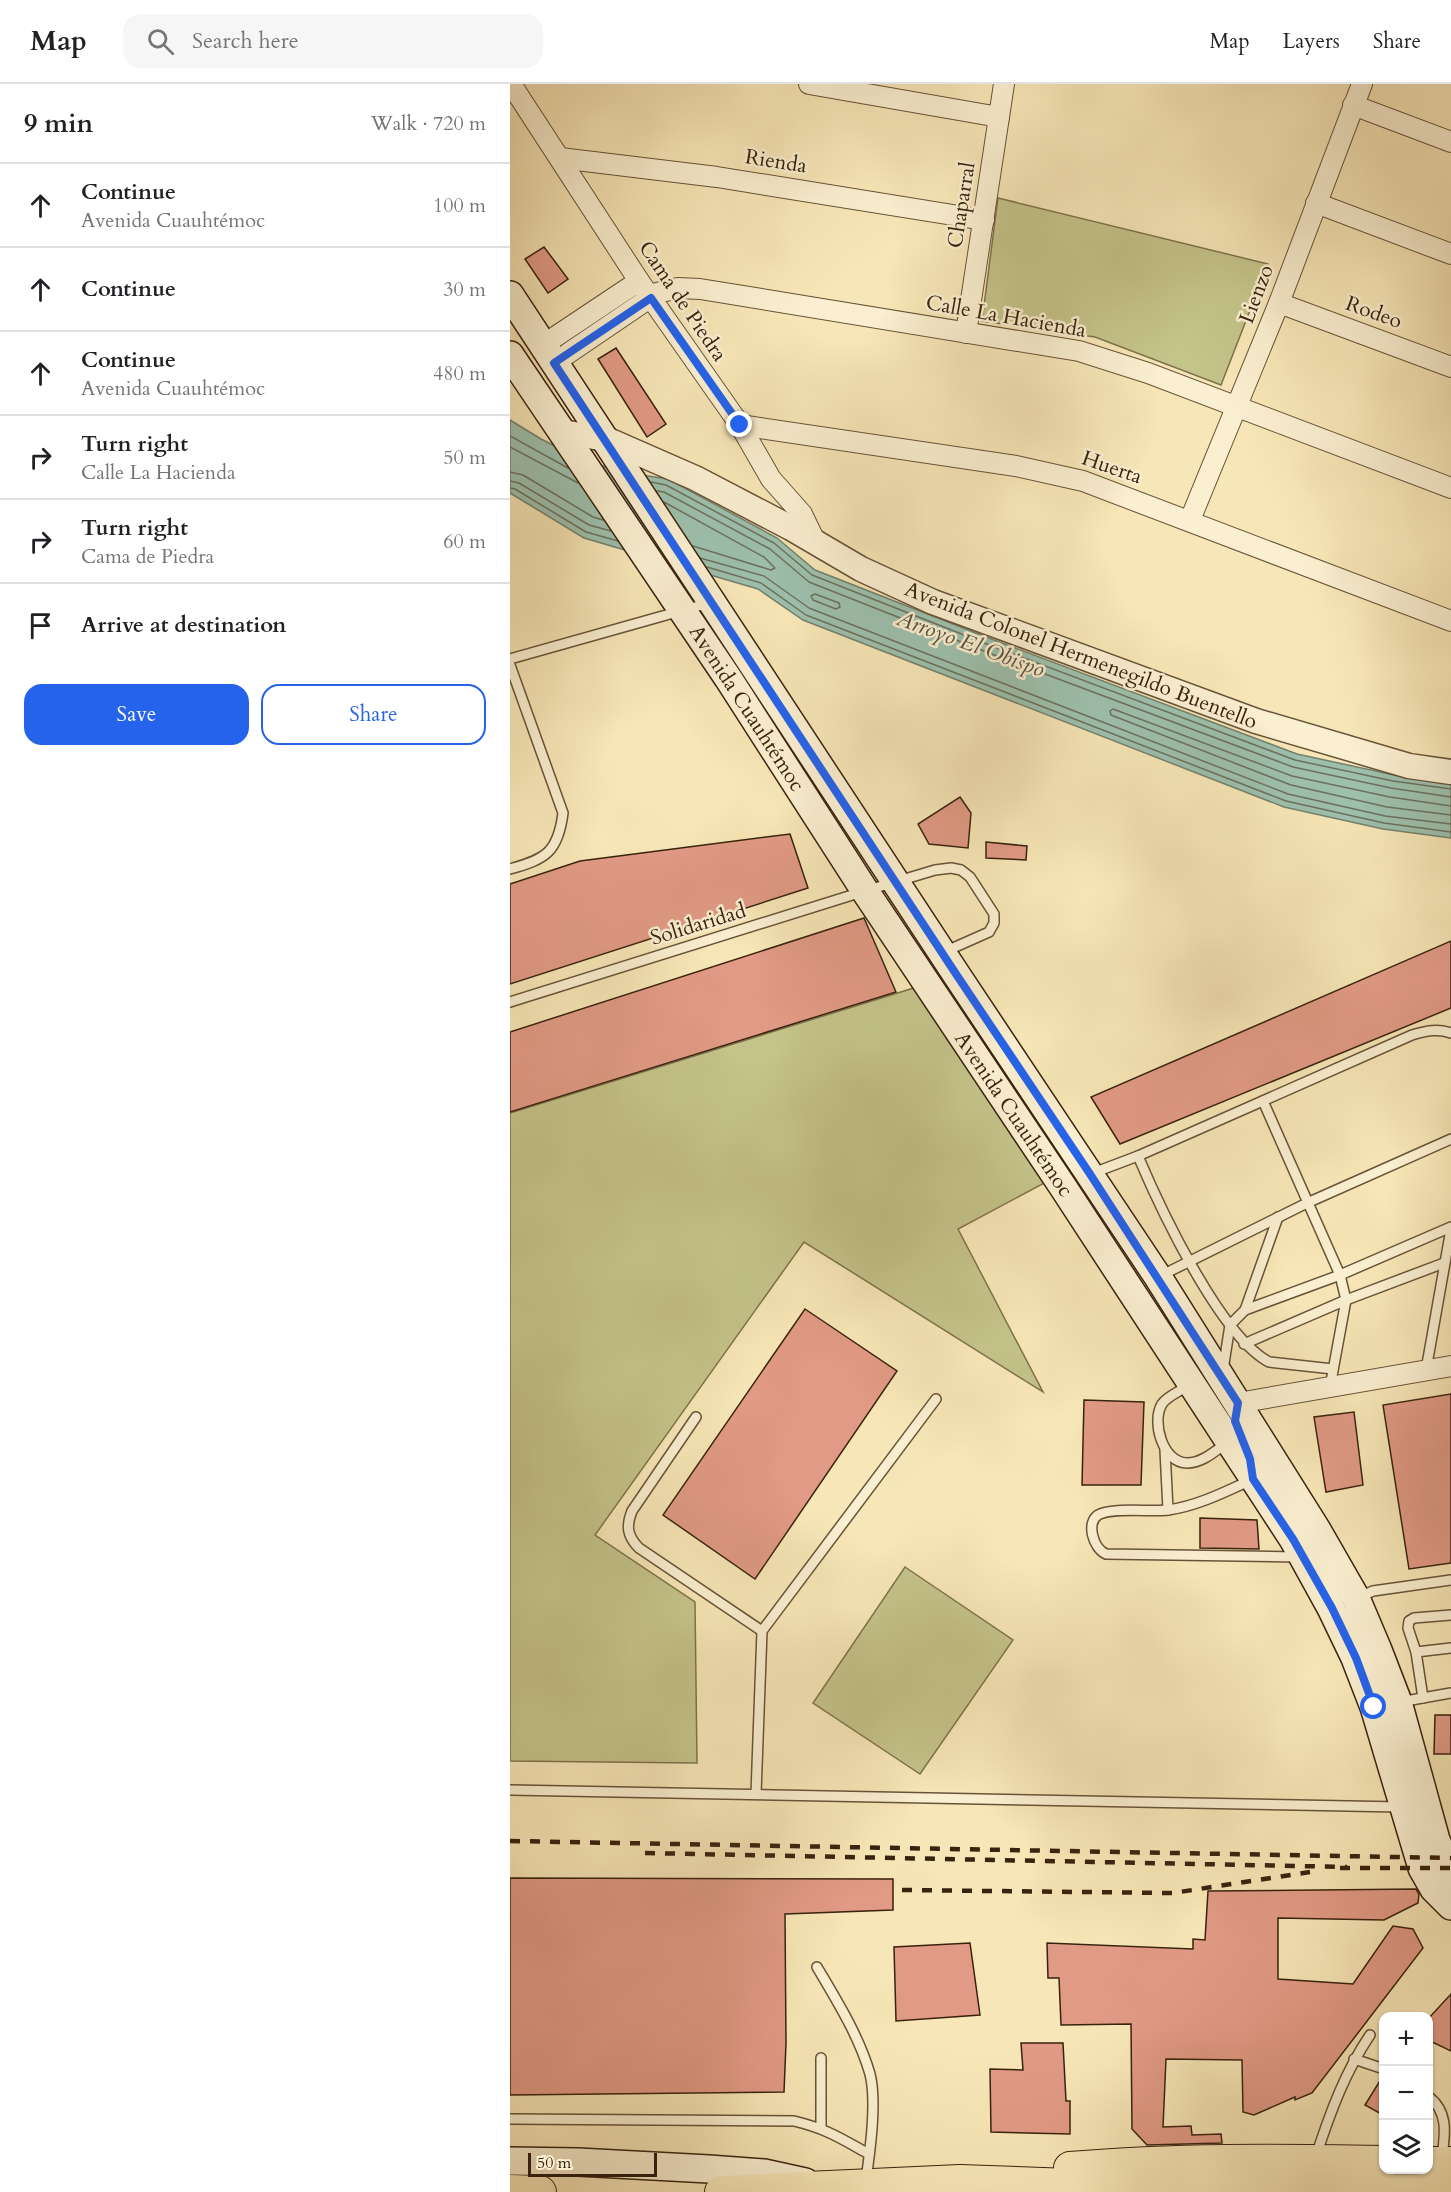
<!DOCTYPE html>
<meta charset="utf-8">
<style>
:root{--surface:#fff;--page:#f6f6f6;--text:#202124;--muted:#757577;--line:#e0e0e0;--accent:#2563eb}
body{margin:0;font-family:Cardo,serif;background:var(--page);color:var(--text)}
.controls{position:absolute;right:18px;bottom:18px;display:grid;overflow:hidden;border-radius:12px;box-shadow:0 2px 4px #0004}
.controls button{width:54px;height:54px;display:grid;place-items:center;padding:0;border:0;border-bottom:2px solid var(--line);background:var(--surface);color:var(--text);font:30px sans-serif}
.scale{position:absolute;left:18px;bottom:15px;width:129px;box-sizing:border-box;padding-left:6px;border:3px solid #39220e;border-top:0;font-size:16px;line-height:21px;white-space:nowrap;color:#39220e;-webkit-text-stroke:4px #faefd0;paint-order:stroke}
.stop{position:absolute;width:18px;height:18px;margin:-14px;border:4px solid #2563eb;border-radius:50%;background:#fff}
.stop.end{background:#2563eb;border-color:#fff;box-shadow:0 2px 6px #0008}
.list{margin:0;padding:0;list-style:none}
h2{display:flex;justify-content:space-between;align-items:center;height:78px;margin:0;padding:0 24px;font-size:26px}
h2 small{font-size:20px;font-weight:400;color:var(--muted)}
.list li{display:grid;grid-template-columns:39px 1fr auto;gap:18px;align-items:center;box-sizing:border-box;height:84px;padding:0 24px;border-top:2px solid var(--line)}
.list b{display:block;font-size:22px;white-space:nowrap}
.list p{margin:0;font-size:20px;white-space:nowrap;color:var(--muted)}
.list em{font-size:20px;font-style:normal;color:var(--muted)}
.actions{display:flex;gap:12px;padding:18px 24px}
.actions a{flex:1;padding:14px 0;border:2px solid var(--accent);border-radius:18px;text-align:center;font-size:21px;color:var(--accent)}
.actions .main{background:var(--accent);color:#fff}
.icon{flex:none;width:33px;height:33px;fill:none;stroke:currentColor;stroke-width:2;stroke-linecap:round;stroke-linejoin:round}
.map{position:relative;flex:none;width:941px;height:2108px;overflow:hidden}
header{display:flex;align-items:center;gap:36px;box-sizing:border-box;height:84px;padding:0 30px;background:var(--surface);border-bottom:2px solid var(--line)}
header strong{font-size:28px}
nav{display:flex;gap:33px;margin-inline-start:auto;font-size:21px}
.search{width:420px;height:54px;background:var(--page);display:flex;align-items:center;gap:15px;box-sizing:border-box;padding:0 21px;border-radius:18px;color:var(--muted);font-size:22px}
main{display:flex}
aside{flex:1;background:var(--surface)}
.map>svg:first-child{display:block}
.green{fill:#c4c389;stroke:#7e724c;stroke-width:1.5}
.water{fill:#9dc0ad;stroke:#75816d;stroke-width:1.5}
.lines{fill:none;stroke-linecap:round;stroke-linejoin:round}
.shore{stroke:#6b715e;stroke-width:1.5}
.building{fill:#e19a85;stroke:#39220e;stroke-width:1.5}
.service-casing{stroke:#685338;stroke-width:12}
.minor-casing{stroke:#685338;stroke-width:22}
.tertiary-casing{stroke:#685338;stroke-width:27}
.secondary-casing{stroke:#39220e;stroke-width:30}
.primary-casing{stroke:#39220e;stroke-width:34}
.service{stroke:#faefd0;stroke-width:9}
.minor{stroke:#faefd0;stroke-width:20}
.tertiary{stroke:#faefd0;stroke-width:24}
.secondary{stroke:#faefd0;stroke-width:27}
.primary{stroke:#f7e6b7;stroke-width:32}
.rail{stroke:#39220e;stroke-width:4.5;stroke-dasharray:10 10;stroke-linecap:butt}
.route{stroke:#2563eb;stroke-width:8}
.labels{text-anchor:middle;stroke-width:5;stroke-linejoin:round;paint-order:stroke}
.street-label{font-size:21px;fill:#39220e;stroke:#faefd0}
.water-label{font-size:22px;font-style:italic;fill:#57513e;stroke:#faefd0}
</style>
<header>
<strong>Map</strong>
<div class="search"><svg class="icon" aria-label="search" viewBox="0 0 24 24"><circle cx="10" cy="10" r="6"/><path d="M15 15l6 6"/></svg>Search here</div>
<nav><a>Map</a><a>Layers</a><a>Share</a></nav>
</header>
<main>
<aside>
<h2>9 min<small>Walk · 720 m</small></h2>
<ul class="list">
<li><svg class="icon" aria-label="ahead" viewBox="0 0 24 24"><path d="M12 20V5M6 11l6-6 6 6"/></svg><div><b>Continue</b><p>Avenida Cuauhtémoc</p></div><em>100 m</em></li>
<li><svg class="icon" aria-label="ahead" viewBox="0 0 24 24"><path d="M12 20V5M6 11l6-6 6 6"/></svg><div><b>Continue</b></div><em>30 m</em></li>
<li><svg class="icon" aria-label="ahead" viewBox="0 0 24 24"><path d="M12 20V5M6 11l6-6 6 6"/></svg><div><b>Continue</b><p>Avenida Cuauhtémoc</p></div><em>480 m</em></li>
<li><svg class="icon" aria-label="right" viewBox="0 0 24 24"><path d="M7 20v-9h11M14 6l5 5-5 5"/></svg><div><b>Turn right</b><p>Calle La Hacienda</p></div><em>50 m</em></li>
<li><svg class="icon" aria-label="right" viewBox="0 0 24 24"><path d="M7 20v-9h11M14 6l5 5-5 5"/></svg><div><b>Turn right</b><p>Cama de Piedra</p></div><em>60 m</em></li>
<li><svg class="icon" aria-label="arrive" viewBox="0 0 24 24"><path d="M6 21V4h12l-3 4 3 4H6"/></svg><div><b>Arrive at destination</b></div></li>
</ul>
<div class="actions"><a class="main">Save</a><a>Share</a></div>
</aside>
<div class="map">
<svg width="941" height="2108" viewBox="0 0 941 2108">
<rect width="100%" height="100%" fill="#f7e6b7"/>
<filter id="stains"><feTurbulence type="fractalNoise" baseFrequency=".00333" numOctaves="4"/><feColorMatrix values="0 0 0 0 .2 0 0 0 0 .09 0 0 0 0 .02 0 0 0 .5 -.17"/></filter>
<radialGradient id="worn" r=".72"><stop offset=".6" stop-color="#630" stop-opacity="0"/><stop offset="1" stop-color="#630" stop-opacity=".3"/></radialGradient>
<!-- green -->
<g class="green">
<path d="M488,114L758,180L711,301L585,253L472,237Z"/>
<path d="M407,903L538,1097L448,1145L533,1308L294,1158L85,1451L185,1518L187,1679L0,1677V1029Z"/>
<path d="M395,1483L503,1556L410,1690L303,1619Z"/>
</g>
<!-- water -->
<path class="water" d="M0,336L31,355L77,378L118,389L158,395L267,454L305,486L484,556L787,670L884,691L941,699V754L873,745L774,723L293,536L248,505L74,454L0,409Z"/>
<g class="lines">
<!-- shore -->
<g class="shore">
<path d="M0,352L58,384"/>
<path d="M0,363L68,399"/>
<path d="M0,388L13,391L83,433L93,436"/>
<path d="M0,397L9,399L79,441L101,447"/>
<path d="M141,398L156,401L264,459L302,491L482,562L785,676L883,697L941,705"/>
<path d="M0,404L5,405L76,448L108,457"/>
<path d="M147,407L154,408L260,465L299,498L479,569L783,683L881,704L941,713"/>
<path d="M154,418L254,473L265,484L261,486L183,462"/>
<path d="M190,474L254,492L299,524L778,710L875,732L941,740"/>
<path d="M197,483L251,499L296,531L776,717L874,739L941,748"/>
<path d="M305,510L329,519L330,523L326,525L303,516L301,512Z"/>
<path d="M941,722L880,713L782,692L603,625L600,627L601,631L781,701L877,723L941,731"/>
</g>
</g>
<!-- building -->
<g class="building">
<path d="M34,163L58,195L38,209L15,175Z"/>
<path d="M106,264L156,340L137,353L88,275Z"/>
<path d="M450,713L461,729L458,764L419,760L408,740Z"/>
<path d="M280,750L298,804L0,900V800L70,777Z"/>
<path d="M476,758L517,762L516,776L476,774Z"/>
<path d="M354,834L386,908L0,1028V948Z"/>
<path d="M941,857V924L610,1060L581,1013Z"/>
<path d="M295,1225L387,1287L245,1495L153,1431Z"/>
<path d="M941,1310V1479L899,1485L873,1321Z"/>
<path d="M574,1316L634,1318L631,1401H572Z"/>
<path d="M844,1328L853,1401L816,1408L804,1333Z"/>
<path d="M690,1434L747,1436L749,1465L690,1464Z"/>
<path d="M925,1631H941V1670H924Z"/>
<path d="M0,1794L383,1795V1826L275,1830L276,1959L274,2008L0,2011Z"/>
<path d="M906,1805L909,1810L908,1819L874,1836L768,1834V1895L843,1900L883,1842L903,1845L913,1864L802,2009L785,2016V2013L744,2031L733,2028L732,1976L656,1975L653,2043L681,2042L682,2051L711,2050L712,2059L637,2061L622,2045L621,1940L551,1941L549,1894H538L537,1859L683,1865V1855L695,1856L698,1807Z"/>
<path d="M460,1859L470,1931L386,1937L384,1863Z"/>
<path d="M941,1910V1967L918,1956V1935Z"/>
<path d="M511,1959H553L556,2017H560V2050L481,2048L480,1985L513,1986Z"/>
<path d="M873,1992V2031L855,2021Z"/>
</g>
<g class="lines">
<!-- service casing -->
<g class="service-casing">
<g id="service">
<path d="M0,575L199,519"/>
<path d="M0,581L53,729C48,768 36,775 0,785"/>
<path d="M0,918L355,807L425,786L441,784L451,786L460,793L484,830V839L479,848L434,868"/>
<path d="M753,1017L830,1191L836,1216L820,1303"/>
<path d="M628,1072C650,1124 710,1252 759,1278L823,1285"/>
<path d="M583,1089L628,1072L902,951C916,947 927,944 941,949"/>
<path d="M650,1192L797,1119L941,1055"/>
<path d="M735,1226L768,1133"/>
<path d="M734,1260L836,1216L934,1179"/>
<path d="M713,1286L720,1241L735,1226L830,1191L941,1143"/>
<path d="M916,1286L941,1145"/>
<path d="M679,1301C671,1307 657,1312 652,1320C641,1338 653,1379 677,1379C693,1379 706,1366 718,1358"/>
<path d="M186,1333L122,1427C116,1442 117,1452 129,1464L252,1547"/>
<path d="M655,1366L658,1426"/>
<path d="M741,1396C715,1408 687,1422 658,1426C641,1428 601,1423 588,1431C576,1439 583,1464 596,1470L787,1473"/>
<path d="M849,1513L863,1507L941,1496"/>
<path d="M906,1568L941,1564"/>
<path d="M913,1614L906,1568L898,1544L899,1537L904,1534L941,1531"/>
<path d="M890,1618L941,1609"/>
<path d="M0,1706L890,1723"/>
<path d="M246,1710L252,1547L426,1315"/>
<path d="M307,1883C327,1917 349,1952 360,1990C367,2018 360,2067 356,2096"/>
<path d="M311,1974V2043"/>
<path d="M844,1975L874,1985"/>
<path d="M918,2012C939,2028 935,2050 932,2073"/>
<path d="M0,2035L284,2037C317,2045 330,2054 359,2070"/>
<path d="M806,2072C820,2029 835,1988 860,1951"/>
</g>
</g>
<!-- minor casing -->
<g class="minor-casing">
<g id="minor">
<path d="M1,0L129,197L230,341L261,395L292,430L306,459"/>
<path d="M299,0L489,33"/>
<path d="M843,21L941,58"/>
<path d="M50,74L207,93L474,136"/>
<path d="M806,119L941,170"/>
<path d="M769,219L941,283"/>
<path d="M456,249L494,0"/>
<path d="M33,261L129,197"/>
<path d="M44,279L147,209L168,204L190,205L569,267L638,289L941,404"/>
<path d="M230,341L506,382L573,397L941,537"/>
<path d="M680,436L769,219L852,0"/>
<path d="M728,1319L941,1282"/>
</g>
</g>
<!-- tertiary casing -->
<g class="tertiary-casing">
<path id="tertiary" d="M52,348L96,355L185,394L281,444L351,485L423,518L746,637L899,682L941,688"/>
</g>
<!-- secondary casing -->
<g class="secondary-casing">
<g id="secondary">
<path d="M0,211L446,890L648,1193L807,1446L846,1514L868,1566L888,1618L926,1756L941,1791"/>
<path d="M0,271L218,594L355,807L553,1103L783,1455L821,1524L845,1574L864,1623L912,1784L924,1805L941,1822"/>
<path d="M0,2077L68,2078L199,2085L254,2089L295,2098"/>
</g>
</g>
<!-- primary casing -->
<g class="primary-casing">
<g id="primary">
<path d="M918,2079H941"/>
<path d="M560,2084C664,2075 769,2076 874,2078"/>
<path d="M0,2107L30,2108"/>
<path d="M211,2108L450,2097L724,2107L941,2106"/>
</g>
</g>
<!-- service -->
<use href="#service" class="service"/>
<!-- minor -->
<use href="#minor" class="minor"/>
<!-- tertiary -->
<use href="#tertiary" class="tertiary"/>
<!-- secondary -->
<use href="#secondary" class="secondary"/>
<!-- primary -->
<use href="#primary" class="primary"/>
<!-- rail -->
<g class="rail">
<path d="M0,1757L941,1774"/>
<path d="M135,1769L837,1783"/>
<path d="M830,1784H941"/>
<path d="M392,1806L663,1809L800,1788"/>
</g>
</g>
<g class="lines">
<!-- route -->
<path class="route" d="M230,341L141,214L44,279L446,890L580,1090L728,1319L725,1337L740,1375L743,1395L783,1455L822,1524L846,1574L864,1623"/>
</g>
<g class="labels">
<!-- street labels -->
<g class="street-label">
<text transform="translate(266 77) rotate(9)" y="7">Rienda</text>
<text transform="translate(451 121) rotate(-81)" y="7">Chaparral</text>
<text transform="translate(746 210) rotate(-69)" y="7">Lienzo</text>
<text transform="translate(173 217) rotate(56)" y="7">Cama de Piedra</text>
<text transform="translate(864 228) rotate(20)" y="7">Rodeo</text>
<text transform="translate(496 232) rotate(10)" y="7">Calle La Hacienda</text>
<text transform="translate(602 383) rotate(19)" y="7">Huerta</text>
<text transform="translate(571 571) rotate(21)" y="7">Avenida Colonel Hermenegildo Buentello</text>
<text transform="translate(237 624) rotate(57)" y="7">Avenida Cuauhtémoc</text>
<text transform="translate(188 840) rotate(-17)" y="7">Solidaridad</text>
<text transform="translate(504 1030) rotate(56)" y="7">Avenida Cuauhtémoc</text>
</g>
<!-- water labels -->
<g class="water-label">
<text transform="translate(461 559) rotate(20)" y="8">Arroyo El Obispo</text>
</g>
</g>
<rect width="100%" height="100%" filter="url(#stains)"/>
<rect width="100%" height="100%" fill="url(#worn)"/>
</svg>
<div class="controls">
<button>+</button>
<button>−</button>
<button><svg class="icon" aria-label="layers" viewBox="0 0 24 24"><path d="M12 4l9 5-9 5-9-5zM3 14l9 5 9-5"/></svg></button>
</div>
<div class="scale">50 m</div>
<div class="stop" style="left:864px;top:1623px"></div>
<div class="stop end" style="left:230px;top:341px"></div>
</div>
</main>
